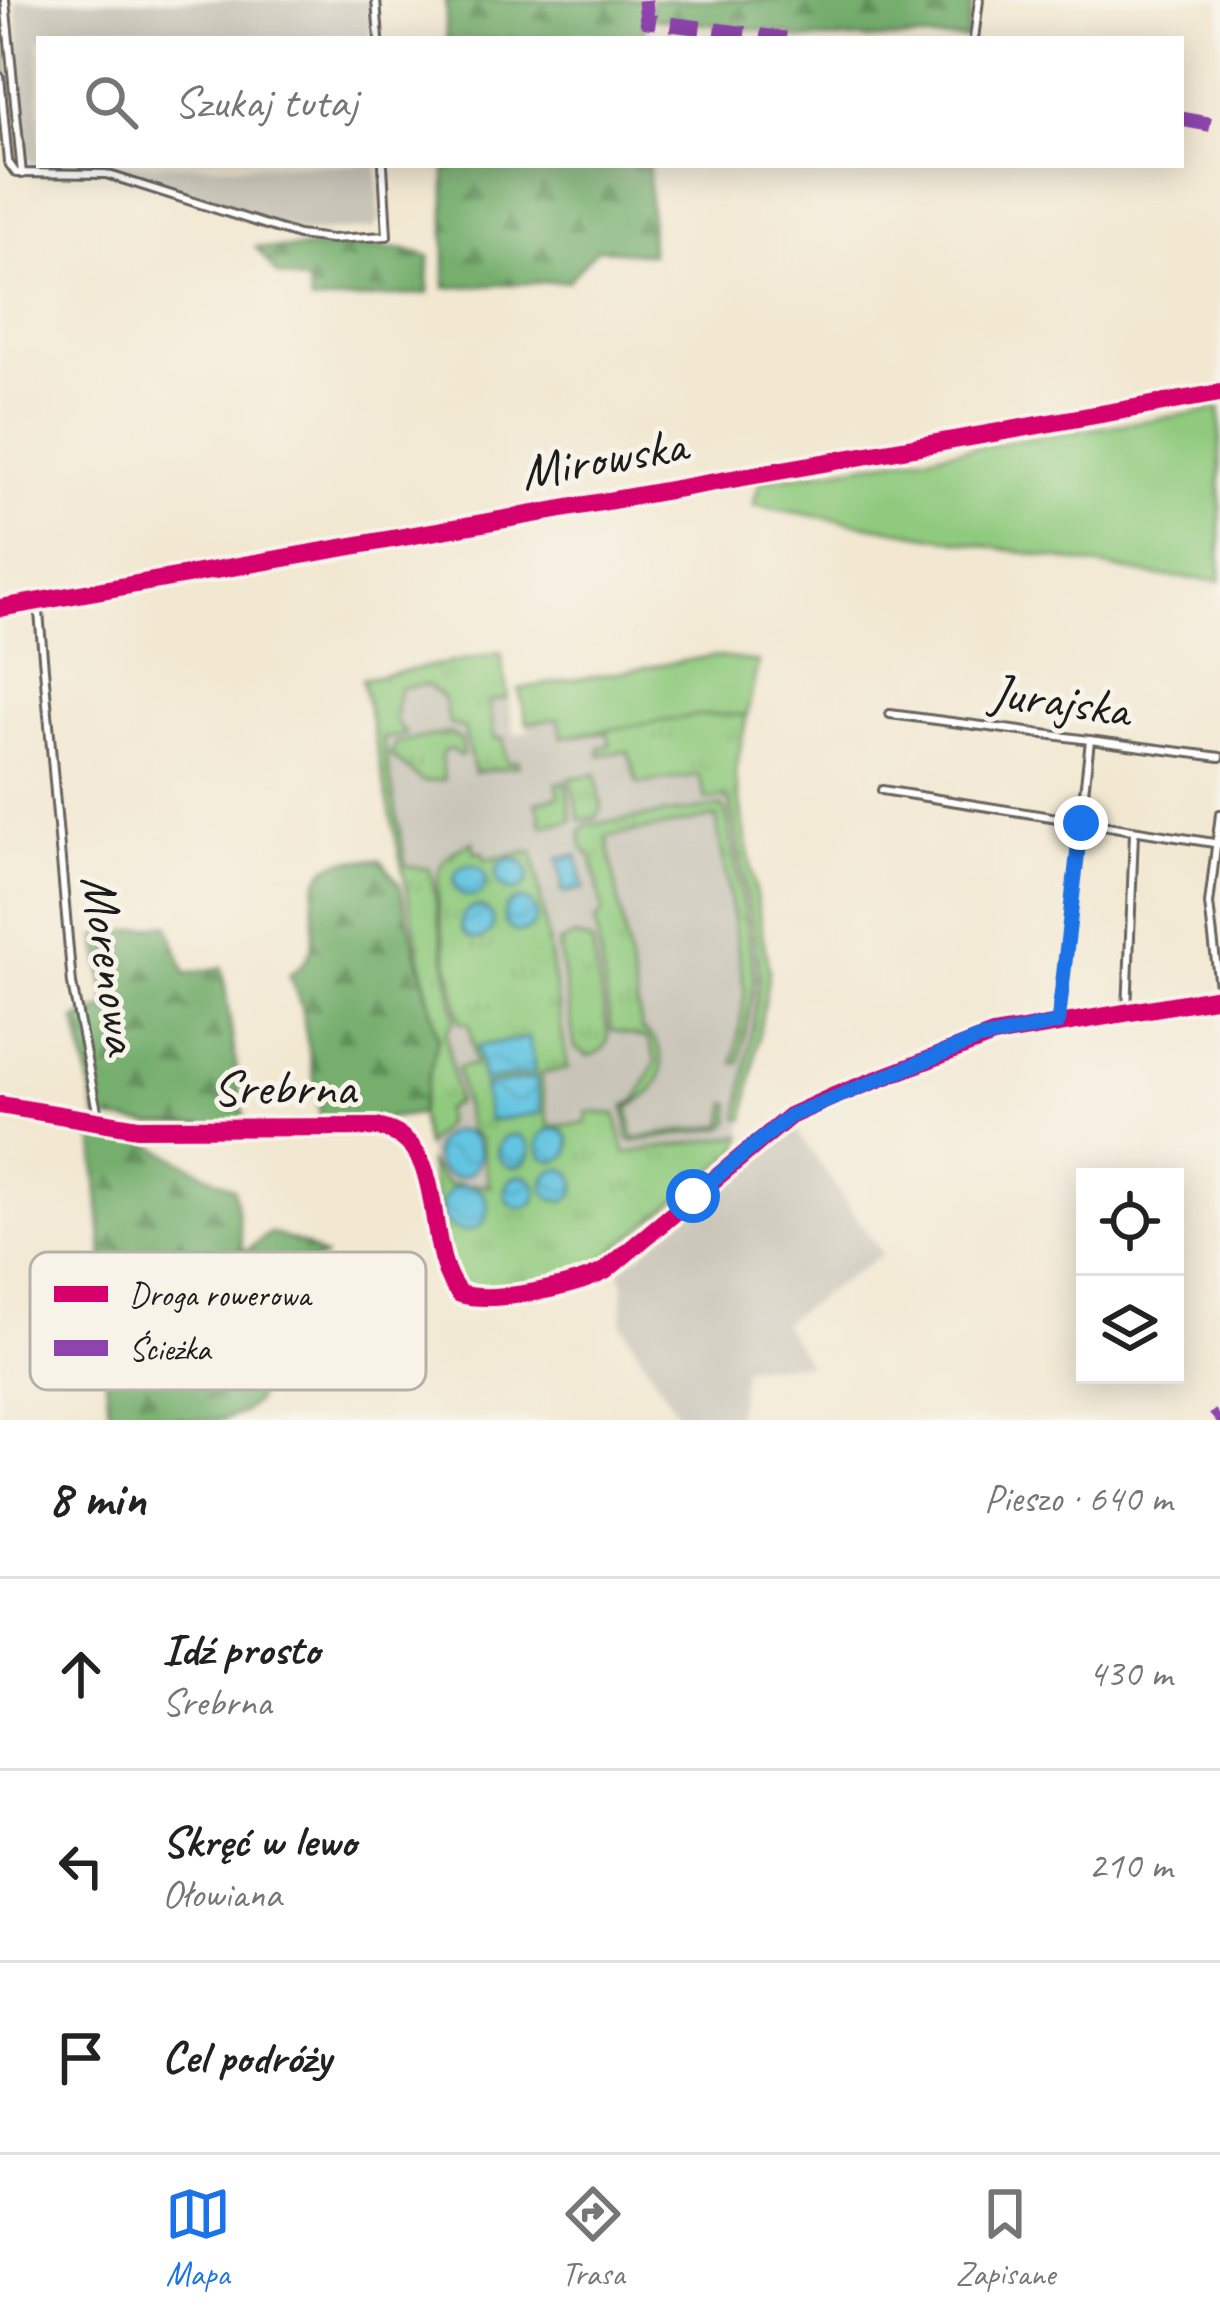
<!DOCTYPE html>
<html lang="pl">
<meta charset="utf-8">
<style>
:root{--surface:#fff;--page:#f6f6f6;--text:#222;--muted:#767676;--line:#e0e0e0;--accent:#1a73e8}
body{margin:0;font-family:Caveat,sans-serif;background:var(--page);color:var(--text)}
.controls{position:absolute;right:36px;bottom:36px;display:grid;overflow:hidden;border-radius:0px;box-shadow:0 6px 30px #0003}
.controls button{width:108px;height:108px;display:grid;place-items:center;padding:0;border:0;border-bottom:3px solid var(--line);background:var(--surface);color:var(--text);font:60px sans-serif}
.stop{position:absolute;width:36px;height:36px;margin:-27px;border:9px solid #1a73e8;border-radius:50%;background:#fff}
.stop.end{background:#1a73e8;border-color:#fff;box-shadow:0 3px 12px #0008}
.list{margin:0;padding:0;list-style:none}
h2{display:flex;justify-content:space-between;align-items:center;height:156px;margin:0;padding:0 48px;font-size:51px}
h2 small{font-size:39px;font-weight:400;color:var(--muted)}
.list li{display:grid;grid-template-columns:78px 1fr auto;gap:36px;align-items:center;box-sizing:border-box;height:192px;padding:0 48px;border-top:3px solid var(--line)}
.list b{display:block;font-size:45px;white-space:nowrap}
.list p{margin:0;font-size:39px;white-space:nowrap;color:var(--muted)}
.list em{font-size:39px;font-style:normal;color:var(--muted)}
.icon{flex:none;width:66px;height:66px;fill:none;stroke:currentColor;stroke-width:2;stroke-linecap:round;stroke-linejoin:round}
.map{position:relative;flex:none;width:1220px;height:1420px;overflow:hidden}
.search{position:absolute;background:var(--surface);box-shadow:0 6px 30px #0003;left:36px;right:36px;top:36px;height:132px;display:flex;align-items:center;gap:30px;box-sizing:border-box;padding:0 42px;border-radius:0px;color:var(--muted);font-size:45px}
.sheet{height:732px;background:var(--surface)}
nav{display:flex;justify-content:space-around;align-items:center;box-sizing:border-box;height:168px;border-top:3px solid var(--line);background:var(--surface);font-size:33px;color:var(--muted)}
nav a{display:grid;justify-items:center;gap:6px}
nav .on{color:var(--accent)}
.map>svg:first-child{display:block}
.industrial{fill:#c8c4b8}
.grass{fill:url(#grass-tufts);stroke:#56734d;stroke-width:3}
.forest{fill:url(#forest-firs);stroke:#486544;stroke-width:3}
.garden{fill:#90ca7e;stroke:#56734d;stroke-width:3}
.water{fill:url(#water-waves);stroke:#40707e;stroke-width:3}
.lines{fill:none;stroke-linecap:round;stroke-linejoin:round}
.minor-casing{stroke:#67635c;stroke-width:12}
.tertiary-casing{stroke:#67635c;stroke-width:14}
.minor{stroke:#fff;stroke-width:6}
.tertiary{stroke:#fff;stroke-width:8}
.quiet{stroke:#8e44ad;stroke-width:15;stroke-dasharray:30 15;stroke-linecap:butt}
.cycleway-casing{stroke:#f7f3e8;stroke-width:26}
.cycleway{stroke:#d6006c;stroke-width:18}
.route{stroke:#1a73e8;stroke-width:15}
.labels{text-anchor:middle;stroke-width:10;stroke-linejoin:round;paint-order:stroke}
.street-label{font-size:51px;fill:#1c1c1c;stroke:#f7f3e8}
.key{fill:#f7f3e8;stroke:#b5b2ab;stroke-width:3}
.key-label{font-size:33px;fill:#1c1c1c}
</style>
<div class="map">
<svg width="1220" height="1420" viewBox="0 0 1220 1420">
<defs>
<pattern id="grass-tufts" width="24" height="20" patternUnits="userSpaceOnUse" patternTransform="scale(3)"><rect width="24" height="20" fill="#90ca7e"/><path d="M3 7l-1-3M5 7V3M7 7l1-3M15 17l-1-3M17 17v-4M19 17l1-3" fill="none" stroke="#7cad6c"/></pattern>
<pattern id="forest-firs" width="22" height="20" patternUnits="userSpaceOnUse" patternTransform="scale(3)"><rect width="22" height="20" fill="#74ae6d"/><path d="M5 1l3.5 6h-7zM16 11l3.5 6h-7z" fill="#5e8d59"/></pattern>
<pattern id="water-waves" width="16" height="10" patternUnits="userSpaceOnUse" patternTransform="scale(3)"><rect width="16" height="10" fill="#63c5e1"/><path d="M0 5q4-4 8 0t8 0" fill="none" stroke="#55a9c0"/></pattern>
</defs>
<rect width="100%" height="100%" fill="#f7f3e8"/>
<filter id="ink" filterUnits="userSpaceOnUse"><feTurbulence type="fractalNoise" baseFrequency=".00833" numOctaves="2"/><feDisplacementMap in="SourceGraphic" scale="24" xChannelSelector="R" yChannelSelector="G"/><feConvolveMatrix kernelMatrix="1 2 1 2 8 2 1 2 1" color-interpolation-filters="sRGB"/></filter>
<filter id="wash" filterUnits="userSpaceOnUse"><feTurbulence type="fractalNoise" baseFrequency=".004" numOctaves="4" result="noise"/><feDisplacementMap in="SourceGraphic" scale="48" xChannelSelector="R" yChannelSelector="G"/><feGaussianBlur stdDeviation="2.7" result="paint"/><feColorMatrix in="noise" values="0 0 0 0 0 0 0 0 0 0 0 0 0 0 0 0 0 1.4 0 .05"/><feComposite in="paint" operator="in"/></filter>
<g filter="url(#wash)">
<rect width="100%" height="100%" fill="#f2e8d2"/>
<!-- industrial -->
<g class="industrial">
<path d="M16,0H368L370,39H39V163H31L27,158Z"/>
<path d="M100,165H377L380,219L373,229L302,232Z"/>
<path d="M501,653L514,734L528,732L527,723L559,718L563,737L747,715L735,774L769,972L740,1149L588,1271L479,1291L451,1276L419,1114L438,1038L362,679Z"/>
<path d="M796,1129L882,1254L782,1323L808,1364L744,1367L735,1420H681L622,1324L624,1283L619,1271Z"/>
</g>
<!-- grass -->
<g class="grass">
<path d="M0,0H2L16,170L11,159Z"/>
<path d="M501,653L508,698L489,702L495,739L503,738L507,762L518,761V766L474,773L464,729L449,724L443,698L427,685L399,688L395,720L406,734L383,739L406,866L430,869L431,873L455,1019L446,1032L457,1102L444,1110L445,1124L425,1146L419,1114L438,1038L362,679Z"/>
<path d="M700,715H747L735,774L769,972L745,1119L739,1118L760,976L730,802L724,797L706,800L699,775L638,784L628,751L599,755L600,747L610,745L608,733L562,737Z"/>
<path d="M450,733L461,740L463,755L459,756L452,749L444,751L441,758L444,780L423,782L390,755L397,742Z"/>
<path d="M596,774L602,809L596,818L580,820L570,778Z"/>
<path d="M566,781L572,821L543,826L536,802L559,796L557,783Z"/>
<path d="M721,806L726,811L755,978L740,1062L734,1063L745,992L716,817L607,837L642,1030C664,1039 668,1072 653,1090C647,1097 636,1103 629,1108L633,1138L724,1125L728,1103L732,1104L730,1123L724,1128L633,1142L628,1138L625,1106L637,1100L656,1061L648,1039L611,1030L595,921L603,912L592,858L583,849L580,832L586,825Z"/>
<path d="M473,842L475,853L483,852L485,860L533,851L568,1069L540,1074L547,1118L552,1126L587,1123V1112L616,1114L625,1153L743,1135L740,1149L588,1271L479,1291L451,1276L429,1164L447,1184L489,1185L480,1139L469,1131L457,1068L475,1064L469,1024L460,1022C455,988 432,901 439,872C444,855 458,847 473,842Z"/>
<path d="M575,936L592,942L608,1036C607,1049 601,1052 589,1056L575,1048L558,943Z"/>
</g>
<!-- forest -->
<g class="forest">
<path d="M446,0H643L645,39H446Z"/>
<path d="M651,0H973L966,39H798L785,33L651,18Z"/>
<path d="M445,165H649L651,254L597,249L568,281L445,288Z"/>
<path d="M256,247C307,252 385,240 429,256L428,293L311,303L308,283L278,275Z"/>
<path d="M381,860L400,885L438,1039L419,1114L388,1118L384,1123L322,1124L301,1006L289,974C339,947 291,885 333,864C345,858 367,860 381,860Z"/>
<path d="M168,924L186,974L222,967L245,1125H156L97,1118L76,1020L107,1007L97,936Z"/>
<path d="M97,1128L139,1134L159,1149L234,1189L243,1253L270,1233L306,1245L324,1257L295,1267L290,1296L294,1326L269,1364L257,1400L243,1413L222,1420H110L97,1296L104,1268L93,1130Z"/>
</g>
<!-- garden -->
<g class="garden">
<path d="M1220,409V581L1157,576L753,505L760,481Z"/>
<path d="M713,656L758,662L747,715H700L562,737L559,719L527,723L519,689Z"/>
</g>
<!-- water -->
<g class="water">
<path d="M577,855L584,889L563,893L558,858Z"/>
<circle cx="512" cy="875" r="16"/>
<circle cx="470" cy="881" r="16"/>
<circle cx="520" cy="916" r="16"/>
<circle cx="477" cy="923" r="16"/>
<path d="M529,1038L535,1073L483,1081L477,1046Z"/>
<path d="M536,1078L541,1113L489,1121L483,1086Z"/>
<circle cx="554" cy="1145" r="16"/>
<circle cx="457" cy="1154" r="23"/>
<circle cx="514" cy="1151" r="16"/>
<circle cx="560" cy="1185" r="16"/>
<circle cx="521" cy="1192" r="16"/>
<circle cx="465" cy="1208" r="23"/>
</g>
</g>
<g filter="url(#ink)">
<g class="lines">
<!-- minor casing -->
<g class="minor-casing">
<g id="minor">
<path d="M5,0L22,174"/>
<path d="M376,0L379,39"/>
<path d="M974,39L979,0"/>
<path d="M0,77L8,162L16,173L106,174L298,235L331,239L387,236L383,165"/>
<path d="M38,601L72,984L99,1121"/>
<path d="M890,714L1220,757"/>
<path d="M882,790L1220,844"/>
<path d="M1220,814L1209,904L1220,995"/>
<path d="M1127,1013L1134,833"/>
<path d="M1058,1023L1090,740"/>
<path d="M0,1105L138,1128L377,1127C453,1141 419,1249 460,1294C493,1304 574,1287 605,1271L790,1116L834,1096L993,1035L1220,997"/>
</g>
</g>
<!-- tertiary casing -->
<g class="tertiary-casing">
<path id="tertiary" d="M0,608L1220,393"/>
</g>
<!-- minor -->
<use href="#minor" class="minor"/>
<!-- tertiary -->
<use href="#tertiary" class="tertiary"/>
<!-- quiet -->
<g class="quiet">
<path d="M645,0L647,21L786,39"/>
<path d="M1181,119L1220,126"/>
<path d="M1214,1420L1220,1415"/>
</g>
<!-- cycleway casing -->
<g class="cycleway-casing">
<g id="cycleway">
<path d="M0,608L1220,393"/>
<path d="M0,1105L138,1128L377,1127C453,1141 419,1249 460,1294C493,1304 574,1287 605,1271L790,1116L834,1096L993,1035L1220,997"/>
</g>
</g>
<!-- cycleway -->
<use href="#cycleway" class="cycleway"/>
</g>
</g>
<g class="lines" filter="url(#ink)">
<!-- route -->
<path class="route" d="M693,1196L790,1116L978,1039L1058,1023L1081,823"/>
</g>
<g class="labels">
<!-- street labels -->
<g class="street-label">
<text transform="translate(603 457) rotate(-10)" y="18">Mirowska</text>
<text transform="translate(1060 699) rotate(8)" y="18">Jurajska</text>
<text transform="translate(112 964) rotate(82)" y="18">Morenowa</text>
<text x="284" y="1104">Srebrna</text>
</g>
</g>
<!-- legend -->
<rect x="30" y="1252" width="396" height="138" rx="18" class="key"/>
<rect x="54" y="1286" width="54" height="16" fill="#d6006c"/>
<rect x="54" y="1340" width="54" height="16" fill="#8e44ad"/>
<g class="key-label">
<text x="129" y="1306">Droga rowerowa</text>
<text x="129" y="1360">Ścieżka</text>
</g>
</svg>
<div class="controls">
<button><svg class="icon" aria-label="locate" viewBox="0 0 24 24"><circle cx="12" cy="12" r="6"/><path d="M12 2v4M12 18v4M2 12h4M18 12h4"/></svg></button>
<button><svg class="icon" aria-label="layers" viewBox="0 0 24 24"><path d="M12 4l9 5-9 5-9-5zM3 14l9 5 9-5"/></svg></button>
</div>
<div class="stop" style="left:693px;top:1196px"></div>
<div class="stop end" style="left:1081px;top:823px"></div>
<div class="search"><svg class="icon" aria-label="search" viewBox="0 0 24 24"><circle cx="10" cy="10" r="6"/><path d="M15 15l6 6"/></svg>Szukaj tutaj</div>
</div>
<section class="sheet">
<h2>8 min<small>Pieszo · 640 m</small></h2>
<ul class="list">
<li><svg class="icon" aria-label="ahead" viewBox="0 0 24 24"><path d="M12 20V5M6 11l6-6 6 6"/></svg><div><b>Idź prosto</b><p>Srebrna</p></div><em>430 m</em></li>
<li><svg class="icon" aria-label="left" viewBox="0 0 24 24"><path d="M17 20v-9H6M10 6l-5 5 5 5"/></svg><div><b>Skręć w lewo</b><p>Ołowiana</p></div><em>210 m</em></li>
<li><svg class="icon" aria-label="arrive" viewBox="0 0 24 24"><path d="M6 21V4h12l-3 4 3 4H6"/></svg><div><b>Cel podróży</b></div></li>
</ul>
</section>
<nav>
<a class="on"><svg class="icon" aria-label="map" viewBox="0 0 24 24"><path d="M3 6l6-2 6 2 6-2v14l-6 2-6-2-6 2zM9 4v14M15 6v14"/></svg>Mapa</a>
<a><svg class="icon" aria-label="directions" viewBox="0 0 24 24"><path d="M12 3l9 9-9 9-9-9zM9 14v-3h6M13 9l2 2-2 2"/></svg>Trasa</a>
<a><svg class="icon" aria-label="saved" viewBox="0 0 24 24"><path d="M7 4h10v16l-5-4-5 4z"/></svg>Zapisane</a>
</nav>
